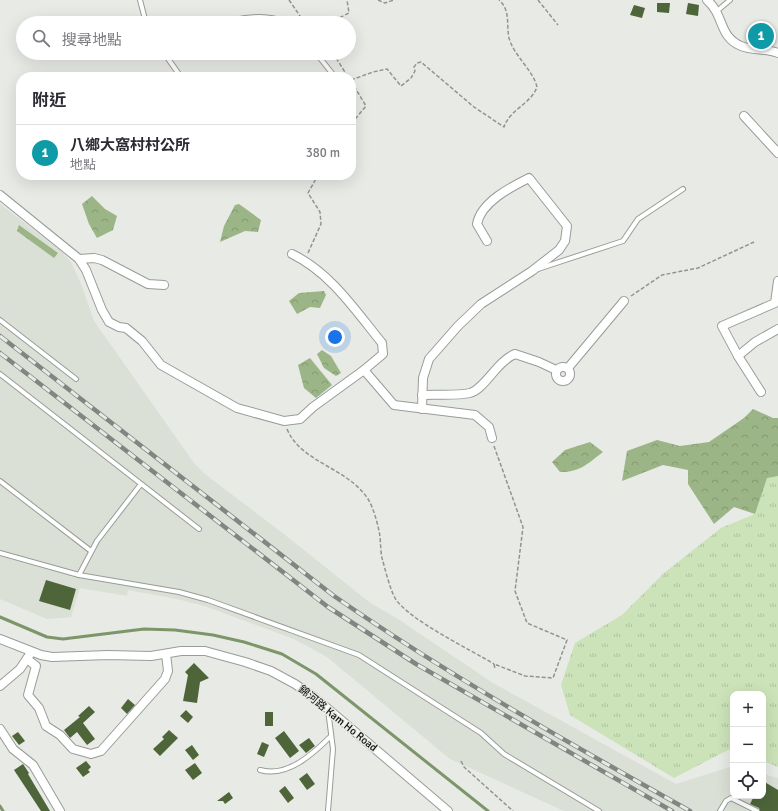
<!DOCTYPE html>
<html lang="zh-TW">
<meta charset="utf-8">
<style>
:root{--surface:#fff;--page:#f2f2f3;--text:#2b2b33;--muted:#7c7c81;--line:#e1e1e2;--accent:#ba4297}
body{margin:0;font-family:Signika,"Noto Sans TC",sans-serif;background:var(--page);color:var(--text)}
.controls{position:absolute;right:12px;bottom:12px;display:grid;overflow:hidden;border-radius:8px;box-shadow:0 4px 16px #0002}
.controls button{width:36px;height:36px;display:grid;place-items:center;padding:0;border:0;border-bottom:1px solid var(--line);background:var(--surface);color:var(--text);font:20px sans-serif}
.you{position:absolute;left:335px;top:337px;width:14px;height:14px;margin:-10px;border:3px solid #fff;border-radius:50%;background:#1a73e8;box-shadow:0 0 0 6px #1a73e833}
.badge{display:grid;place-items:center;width:26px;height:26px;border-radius:50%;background:var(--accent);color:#fff;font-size:13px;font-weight:700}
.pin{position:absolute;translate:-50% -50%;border:2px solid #fff;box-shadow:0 1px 4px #0006}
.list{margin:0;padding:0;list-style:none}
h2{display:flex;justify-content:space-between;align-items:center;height:52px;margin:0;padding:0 16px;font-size:17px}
h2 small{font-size:13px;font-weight:400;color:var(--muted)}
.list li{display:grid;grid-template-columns:26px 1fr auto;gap:12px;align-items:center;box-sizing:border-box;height:56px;padding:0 16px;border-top:1px solid var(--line)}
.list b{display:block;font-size:15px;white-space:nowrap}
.list p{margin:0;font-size:13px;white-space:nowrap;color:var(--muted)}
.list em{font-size:13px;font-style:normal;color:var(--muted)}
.icon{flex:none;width:22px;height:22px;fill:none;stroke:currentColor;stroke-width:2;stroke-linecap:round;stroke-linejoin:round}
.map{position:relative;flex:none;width:778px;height:811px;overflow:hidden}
.search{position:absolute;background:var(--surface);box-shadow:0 4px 16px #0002;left:16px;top:16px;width:340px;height:44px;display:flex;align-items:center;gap:10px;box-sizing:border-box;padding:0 14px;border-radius:22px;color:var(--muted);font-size:15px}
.panel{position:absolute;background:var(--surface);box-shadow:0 4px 16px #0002;left:16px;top:72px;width:340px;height:108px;border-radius:16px}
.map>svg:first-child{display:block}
.built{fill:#dae0d5}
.grass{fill:url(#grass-tufts)}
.forest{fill:url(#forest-crowns)}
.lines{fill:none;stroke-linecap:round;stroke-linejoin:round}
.stream{stroke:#7d9669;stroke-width:3}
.building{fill:#4e653a}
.service-casing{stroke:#999c98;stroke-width:6}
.minor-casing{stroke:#999c98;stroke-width:10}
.path{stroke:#929491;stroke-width:1.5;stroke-dasharray:4 2;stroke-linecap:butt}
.service{stroke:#fff;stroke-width:4}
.minor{stroke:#fff;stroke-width:8}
.rail-casing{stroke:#838582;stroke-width:4.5}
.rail{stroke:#e8eae6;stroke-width:3;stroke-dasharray:9;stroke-linecap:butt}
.labels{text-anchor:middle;stroke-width:3;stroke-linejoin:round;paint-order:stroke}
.street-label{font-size:11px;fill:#0c0d0c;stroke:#e8eae6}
</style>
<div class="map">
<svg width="778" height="811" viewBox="0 0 778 811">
<defs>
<pattern id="grass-tufts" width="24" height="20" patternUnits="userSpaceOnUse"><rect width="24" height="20" fill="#cce3b9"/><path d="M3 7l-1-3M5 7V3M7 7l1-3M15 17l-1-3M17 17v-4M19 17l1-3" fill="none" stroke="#aec29e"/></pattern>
<pattern id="forest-crowns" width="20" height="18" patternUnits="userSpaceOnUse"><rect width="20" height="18" fill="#9bb586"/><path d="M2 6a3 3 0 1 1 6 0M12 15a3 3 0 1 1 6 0" fill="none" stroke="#849a72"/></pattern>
</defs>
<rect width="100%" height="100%" fill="#e8eae6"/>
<!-- built -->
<path class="built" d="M0,204L59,249L71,262L82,286L94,321L194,463L205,474L289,538L369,602L398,619L493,683L676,784L733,766V796H763V774L778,778V811H564L450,759L327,657L294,639L204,606L177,599L128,590L127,596L80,588L71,617L47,619L0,599Z"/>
<!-- grass -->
<path class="grass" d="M778,474V767L763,761V694H733V750L730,749L674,778L570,715L561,685L575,643L622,615L664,573L721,528L755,514L767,477Z"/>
<!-- forest -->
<g class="forest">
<path d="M92,196L105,209L117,216L113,230L97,238L89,224L82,204Z"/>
<path d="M239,204L261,220L258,232L245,231L220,242L224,226L235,205Z"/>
<path d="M19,225L58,253L54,258L17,231Z"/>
<path d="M324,291L326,295L320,308L310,307L297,314L289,301L299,293Z"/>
<path d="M322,350L331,356L341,373L336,376L324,368L317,354Z"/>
<path d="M310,358L332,385L316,398L304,388L298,365Z"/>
<path d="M753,409L773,418H778V476L767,478L755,514L734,507L714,524L688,484V470L663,465L622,481L627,451L657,440L680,446L709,442L744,418Z"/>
<path d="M590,442L603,452C587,464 581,472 560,472L552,462L565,450Z"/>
</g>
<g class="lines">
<!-- stream -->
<g class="stream">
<path d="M0,617L47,637L63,639L144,629L175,630L213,635L244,642L282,654L316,674L488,811"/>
<path d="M0,806L3,811"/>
</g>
</g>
<!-- building -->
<g class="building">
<path d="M657,3H670L669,13L657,12Z"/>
<path d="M688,3L699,5L698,16L686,14Z"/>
<path d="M634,5L645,8L642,18L630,15Z"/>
<path d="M762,27L768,31L760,44H757L753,41Z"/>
<path d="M46,580L76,589L70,610L39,601Z"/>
<path d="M194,663L209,678L200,682L197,703L183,701L188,675L185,672Z"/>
<path d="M128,699L135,705L127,714L121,708Z"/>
<path d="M89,706L95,712L83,723L95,739L87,745L77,732L70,738L64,730L80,717L78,716Z"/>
<path d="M186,710L193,717L188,723L180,716Z"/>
<rect x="265" y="712" width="8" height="14"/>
<path d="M169,730L178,738L160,756L153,749L164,739L162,737Z"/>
<path d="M284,731L299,751L290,758L275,738Z"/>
<path d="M18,732L25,741L19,745L12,736Z"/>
<path d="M309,738L315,746L306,753L299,745Z"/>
<path d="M262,742L269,745L264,757L257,754Z"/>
<path d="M192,745L199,755L193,760L185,750Z"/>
<path d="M86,761L91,767L88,770L90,772L83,777L76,768Z"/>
<path d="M195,763L202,773L193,780L185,770Z"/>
<path d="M23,764L29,773L28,774L50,811H41L14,770Z"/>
<path d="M307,773L315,784L307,790L299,779Z"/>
<path d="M763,781L778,790V811H760L759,808L750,804L754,796H763Z"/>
<path d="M285,786L294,798L288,803L279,791Z"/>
<path d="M229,792L233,798L225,804L223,801H217Z"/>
</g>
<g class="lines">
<!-- service casing -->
<g class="service-casing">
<g id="service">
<path d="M140,0L146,23"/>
<path d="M717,11L730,0"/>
<path d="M214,23C238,20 264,11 286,23"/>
<path d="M164,53L181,77"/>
<path d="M316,53L335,77"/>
<path d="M538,269L623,241L638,219L683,189"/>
<path d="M0,320L76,379"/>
<path d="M0,374L199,529"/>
<path d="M0,481L91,551"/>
<path d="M0,553L79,575L179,592L208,600L359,655L481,733L504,754L599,811"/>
<path d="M79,575L97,541L141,484"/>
<path d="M328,710L333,749L328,811"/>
<path d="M260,770C287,778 313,754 331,736"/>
<path d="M720,811L726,801L731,798L757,811"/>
</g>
</g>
<!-- minor casing -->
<g class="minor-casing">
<g id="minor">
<path d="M707,0C725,16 718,36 741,46C753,51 766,48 778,53"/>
<path d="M744,116L778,153"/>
<path d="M0,195L79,259L86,270L102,310L109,322L119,327L126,328L142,341L161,365L237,408L284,421L300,419L313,407L364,370L394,405L475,415L489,427L492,438"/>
<path d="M292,254C331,273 355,310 382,343L383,354L364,370"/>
<path d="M79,259L94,258L102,260L148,284L164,285"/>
<path d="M738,356L755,342L778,329"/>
<circle cx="563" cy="374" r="7"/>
<path d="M568,368L624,301"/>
<path d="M761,392L738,356L722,326L775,303L778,281"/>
<path d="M422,395C436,394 457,396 470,393C485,389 497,361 515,354L539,362L556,370"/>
<path d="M422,409L423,378L429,359L458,326L481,304L532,271L559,250L565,241L567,226L529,178C511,187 481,202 477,224L487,241"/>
<path d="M0,639L41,655L52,657L108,655L151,656L181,651H205L245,662L271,671L295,684L314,697L448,811"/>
<path d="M27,659L36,666L28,695L39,708L46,726L60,735L73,749L91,754L101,751L165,679L168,671L166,654"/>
<path d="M0,686L20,669L30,654"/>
<path d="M0,729L13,749L33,765L60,811"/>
</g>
</g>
<!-- path -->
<g class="path">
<path d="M289,0L300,16L310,23"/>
<path d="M378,0L385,3L394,0"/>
<path d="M538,0L558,25"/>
<path d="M329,23L349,13L347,0"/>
<path d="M333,53L348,77"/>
<path d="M351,80L373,72L387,69L401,86L411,78L415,71L414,67L417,63L421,62L474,107L504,127C510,109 531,104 537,87C533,70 514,56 509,38C506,24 511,11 499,0"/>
<path d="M351,81L366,106L351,124"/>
<path d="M308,253L321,224L320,212L308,193L318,175"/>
<path d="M631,296L662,275L698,268L754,242"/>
<path d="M287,429C301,463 347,467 368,499C373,507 377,521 379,531C381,539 380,549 382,558C385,569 390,589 395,598C407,619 471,650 494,664"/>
<path d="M494,446L523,527L515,591L527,623L567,640L553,678L525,676L494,664L495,669"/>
<path d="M461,761L464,767L513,811"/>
</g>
<!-- service -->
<use href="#service" class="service"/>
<!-- minor -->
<use href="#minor" class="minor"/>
<!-- rail casing -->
<g class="rail-casing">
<g id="rail">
<path d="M0,336L334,596C448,675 569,743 690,811"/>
<path d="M0,353L328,607L416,664L672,811"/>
</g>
</g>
<!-- rail -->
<use href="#rail" class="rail"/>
</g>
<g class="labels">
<!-- street labels -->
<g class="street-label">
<text transform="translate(338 718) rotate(39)" y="4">錦河路 Kam Ho Road</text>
</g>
</g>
</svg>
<div class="controls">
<button>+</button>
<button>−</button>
<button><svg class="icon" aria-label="locate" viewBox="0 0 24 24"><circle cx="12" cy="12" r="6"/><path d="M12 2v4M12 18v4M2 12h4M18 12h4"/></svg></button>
</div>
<div class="you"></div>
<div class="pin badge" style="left:761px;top:36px;background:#0f9aa8">1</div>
<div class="search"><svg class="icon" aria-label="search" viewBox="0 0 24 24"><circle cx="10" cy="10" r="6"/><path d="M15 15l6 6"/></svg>搜尋地點</div>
<section class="panel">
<h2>附近<small></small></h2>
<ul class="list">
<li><span class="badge" style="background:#0f9aa8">1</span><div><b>八鄉大窩村村公所</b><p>地點</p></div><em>380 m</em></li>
</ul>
</section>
</div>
